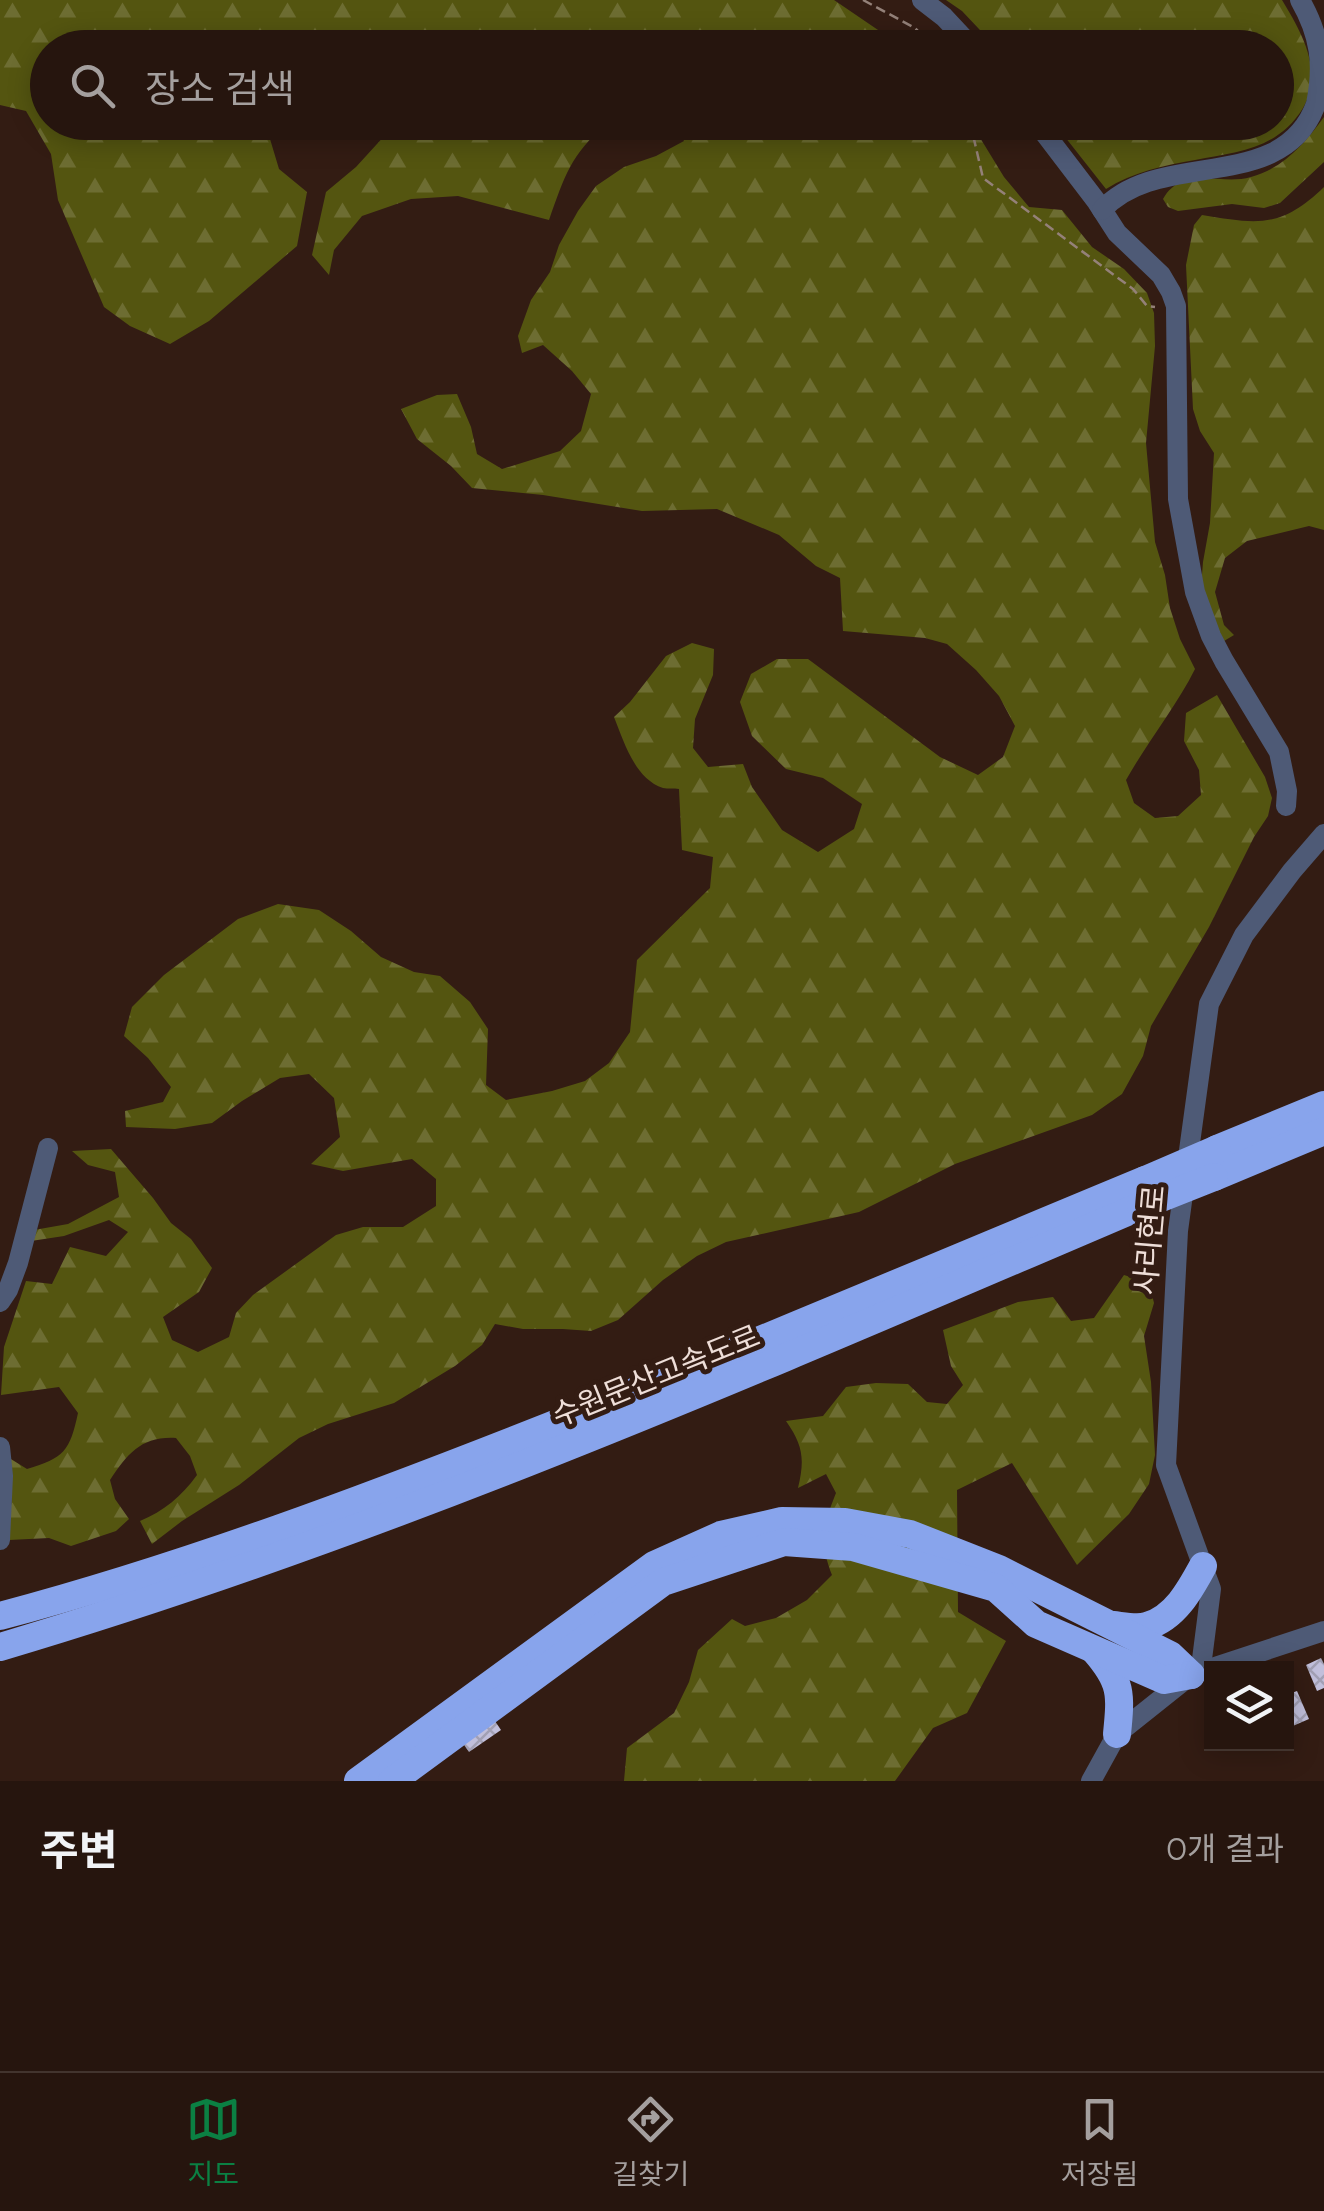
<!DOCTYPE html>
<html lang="ko">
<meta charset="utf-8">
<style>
:root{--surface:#26150e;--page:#32221c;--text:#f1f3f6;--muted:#a49f9e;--line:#42342e;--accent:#0b8043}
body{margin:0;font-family:Montserrat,"Noto Sans KR",sans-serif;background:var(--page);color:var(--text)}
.controls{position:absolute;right:30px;bottom:30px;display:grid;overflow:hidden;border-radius:0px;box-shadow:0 5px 25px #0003}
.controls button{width:90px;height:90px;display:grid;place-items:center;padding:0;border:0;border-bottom:2px solid var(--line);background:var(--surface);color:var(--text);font:50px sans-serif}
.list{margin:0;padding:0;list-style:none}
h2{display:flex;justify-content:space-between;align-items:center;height:130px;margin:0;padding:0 40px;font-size:42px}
h2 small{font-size:32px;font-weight:400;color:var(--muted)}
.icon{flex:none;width:55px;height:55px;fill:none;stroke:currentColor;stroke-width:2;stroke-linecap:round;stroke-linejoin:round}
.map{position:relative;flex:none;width:1324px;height:1781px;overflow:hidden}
.search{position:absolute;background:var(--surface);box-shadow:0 5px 25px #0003;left:30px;right:30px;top:30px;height:110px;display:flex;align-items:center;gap:25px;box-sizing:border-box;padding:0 35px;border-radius:55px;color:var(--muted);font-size:38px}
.sheet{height:290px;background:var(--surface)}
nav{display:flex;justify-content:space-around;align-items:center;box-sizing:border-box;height:140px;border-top:2px solid var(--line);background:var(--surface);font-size:28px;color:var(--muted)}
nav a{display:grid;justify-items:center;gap:5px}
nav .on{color:var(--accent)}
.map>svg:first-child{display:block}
.forest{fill:url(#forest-firs)}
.building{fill:url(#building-cross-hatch)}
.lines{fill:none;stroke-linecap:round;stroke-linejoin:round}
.path{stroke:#948179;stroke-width:2.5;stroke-dasharray:10 5;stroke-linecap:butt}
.minor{stroke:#4e5a76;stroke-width:20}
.highway{stroke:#88a4ec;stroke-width:28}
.highway-bridge{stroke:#88a4ec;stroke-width:28}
.labels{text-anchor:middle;stroke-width:10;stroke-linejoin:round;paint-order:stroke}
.street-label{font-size:30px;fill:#eeded8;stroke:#331c13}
</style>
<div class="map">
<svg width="1324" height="1781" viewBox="0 0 1324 1781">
<defs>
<pattern id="forest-firs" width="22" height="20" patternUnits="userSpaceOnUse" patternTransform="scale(2.5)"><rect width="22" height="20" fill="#545510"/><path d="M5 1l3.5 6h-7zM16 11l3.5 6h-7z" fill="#6d6d32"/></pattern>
<pattern id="building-cross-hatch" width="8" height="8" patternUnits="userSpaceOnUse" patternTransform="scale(2.5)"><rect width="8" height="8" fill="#c1bfdb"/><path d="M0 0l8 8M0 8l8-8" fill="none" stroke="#a2a0b4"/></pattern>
</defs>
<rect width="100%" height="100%" fill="#331c13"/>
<!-- forest -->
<g class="forest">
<path d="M0,0H834L903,47L48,48V122L282,123L270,139L279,169L307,192L297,246L209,321L170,344L130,326L104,307L58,200L51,154L26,111L0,105Z"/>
<path d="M946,0H1282C1302,33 1324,71 1303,108C1278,149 1238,152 1195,160C1165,165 1133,172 1106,189L1054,123L1276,122V48L996,47L962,11Z"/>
<path d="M1324,117V162L1280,203L1264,208L1232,204L1178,211L1168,207L1163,199C1183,164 1220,186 1251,177C1284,168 1305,143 1324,117Z"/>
<path d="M384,123V122L607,123C570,156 565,175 549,220L458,196L411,199L362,216L334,250L329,275L312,255L326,192L356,167L387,133Z"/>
<path d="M675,123H971L1004,177L1029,207L1062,210L1092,247L1124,269L1147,293L1154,313L1155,346L1146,443L1155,542L1165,575L1170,608L1180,639L1195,669C1176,707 1148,741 1126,780L1134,803L1155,818L1178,816L1201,795L1199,770L1184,741L1186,713L1217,695L1265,777L1272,798L1268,816L1254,837L1209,927L1151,1026L1143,1056L1122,1094L1092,1115L955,1164L859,1212L726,1242L697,1256L663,1280L618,1320L591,1331L563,1329H523L495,1324L482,1345L455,1366L394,1403L328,1424L299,1438L239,1485L182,1521L152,1544L140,1521C164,1511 181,1497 197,1475L190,1456L176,1438C142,1436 128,1453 110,1480L115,1499L129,1519L116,1531L71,1546L49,1538L9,1540L6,1456L27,1469C64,1458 70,1451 78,1413L59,1387L1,1395L4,1347L26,1281L52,1284L70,1247L106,1256L128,1232L109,1220L64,1236L31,1241L34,1230L68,1224L119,1197L115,1172L88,1165L72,1151L111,1149L153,1198L171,1223L191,1239L212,1268L199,1292L163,1317L172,1340L198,1352L229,1337L236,1313L253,1295L336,1235L363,1227H403L436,1206V1179L412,1159L343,1171L311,1164L340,1137L334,1098L309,1074L280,1078L242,1101L212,1123L175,1129L126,1127L125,1111L163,1102L171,1087L148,1058L124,1036L132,1007L164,975L238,919L278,904L319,910L351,931L381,957L414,972L440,976L470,1002L488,1029L486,1085L506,1100L552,1091L585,1081L609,1063L630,1032L637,960L710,888L713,857L682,850L679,789C674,788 668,789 663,788C635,779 624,742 614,717L630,702L666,656L692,643L714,649L713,675L695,719L693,748L708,767L743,764L752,787L782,830L818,852L854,829L862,804L823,778L786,769L752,736L740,702L751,674L777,659H808L940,757L978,775L1003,757L1015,726L999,696L976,670L947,644L925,638L843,631L840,578L816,566L779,535L717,509L642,511L543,495L472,488L451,466L417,439L401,409L437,395L457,394L471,427L477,454L502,469L560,451L581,431L591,394L572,371L543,345L522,353L518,336L531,300L550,272L559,245L578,211L596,186L624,167L656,156L684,141Z"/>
<path d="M1324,187V530L1309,526L1247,541L1225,558L1215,592L1224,625L1234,635L1219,644L1201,588L1203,562L1210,523L1214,453L1200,431L1193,409L1186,265L1194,225L1202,215C1257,224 1281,229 1324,187Z"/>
<path d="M1124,1275L1149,1283L1154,1303L1144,1336L1151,1382L1155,1455L1149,1484L1129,1514L1077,1565L1012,1463L957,1490L958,1612L1006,1641L967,1713L933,1728L895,1781H624L627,1748L674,1713L689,1682L698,1650L732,1619L745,1626L776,1618L807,1600L832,1575C819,1542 823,1525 836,1493L826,1474L798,1488C805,1459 803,1445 786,1421L823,1416L846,1387L876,1383L908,1384L927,1402L947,1404L963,1385L951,1366L943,1330L1018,1302L1053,1297L1071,1321L1094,1318Z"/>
</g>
<!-- building -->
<g class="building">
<path d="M1321,1658L1324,1664V1688L1317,1691L1306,1665Z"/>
<path d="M474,1690L501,1730L469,1752L441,1712Z"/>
<path d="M1297,1691L1309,1719L1286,1729V1695Z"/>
</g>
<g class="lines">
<!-- path -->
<g class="path">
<path d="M863,0L915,28L934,48"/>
<path d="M970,122L983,178L1133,289L1147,306L1155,307"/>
</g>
<!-- minor -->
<g class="minor">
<path d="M922,0L944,17L973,48"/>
<path d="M1036,122L1097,202L1117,233L1161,275L1171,292L1176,306L1178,499L1195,592L1211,636L1224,661L1279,752L1287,791L1286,806"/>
<path d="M1102,210C1159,147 1283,196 1316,104C1324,64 1320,35 1300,0"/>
<path d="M0,1302L8,1290L18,1263L48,1148"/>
<path d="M0,1447L3,1476L0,1540"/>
<path d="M1212,1668L1324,1631"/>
<path d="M1091,1781L1117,1734L1201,1667L1211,1589L1166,1465L1178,1231L1209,1004L1244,935L1292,871L1324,834"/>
</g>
<!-- highway -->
<g class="highway">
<path d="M1217,1149L1324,1105"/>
<path d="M1214,1177L1324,1131"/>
<path d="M0,1616C188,1566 370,1497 550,1426C749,1346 947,1262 1145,1180"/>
<path d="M1113,1625C1123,1626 1137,1629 1147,1626C1175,1618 1190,1590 1203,1566"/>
<path d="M0,1647C392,1531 766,1366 1141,1206"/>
<path d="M1095,1651C1122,1682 1121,1694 1117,1734"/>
<path d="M358,1781L654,1565L721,1535L782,1521L845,1522L910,1534L999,1569L1170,1655L1191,1675"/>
<path d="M392,1781L663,1582L784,1542L853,1547L996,1588L1036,1624L1164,1680L1191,1675"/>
</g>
<!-- highway-bridge -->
<g class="highway-bridge">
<path d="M1145,1180L1217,1149"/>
<path d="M1141,1206L1214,1177"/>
</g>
</g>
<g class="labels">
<!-- street labels -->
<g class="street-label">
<text transform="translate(1150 1240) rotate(-85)" y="10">사리현로</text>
<text transform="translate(656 1376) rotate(-22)" y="10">수원문산고속도로</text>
</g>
</g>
</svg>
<div class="controls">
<button><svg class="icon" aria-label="layers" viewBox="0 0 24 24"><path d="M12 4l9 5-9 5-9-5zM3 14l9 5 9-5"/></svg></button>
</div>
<div class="search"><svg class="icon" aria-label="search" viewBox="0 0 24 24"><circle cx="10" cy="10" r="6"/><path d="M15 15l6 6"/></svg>장소 검색</div>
</div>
<section class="sheet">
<h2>주변<small>0개 결과</small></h2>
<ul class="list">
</ul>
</section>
<nav>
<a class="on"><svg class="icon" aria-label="map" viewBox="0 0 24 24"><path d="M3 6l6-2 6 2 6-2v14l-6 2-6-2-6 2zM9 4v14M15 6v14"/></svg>지도</a>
<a><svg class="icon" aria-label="directions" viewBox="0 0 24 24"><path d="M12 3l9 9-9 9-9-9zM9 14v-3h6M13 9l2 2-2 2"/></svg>길찾기</a>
<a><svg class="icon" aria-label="saved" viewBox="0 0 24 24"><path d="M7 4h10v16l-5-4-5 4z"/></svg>저장됨</a>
</nav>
